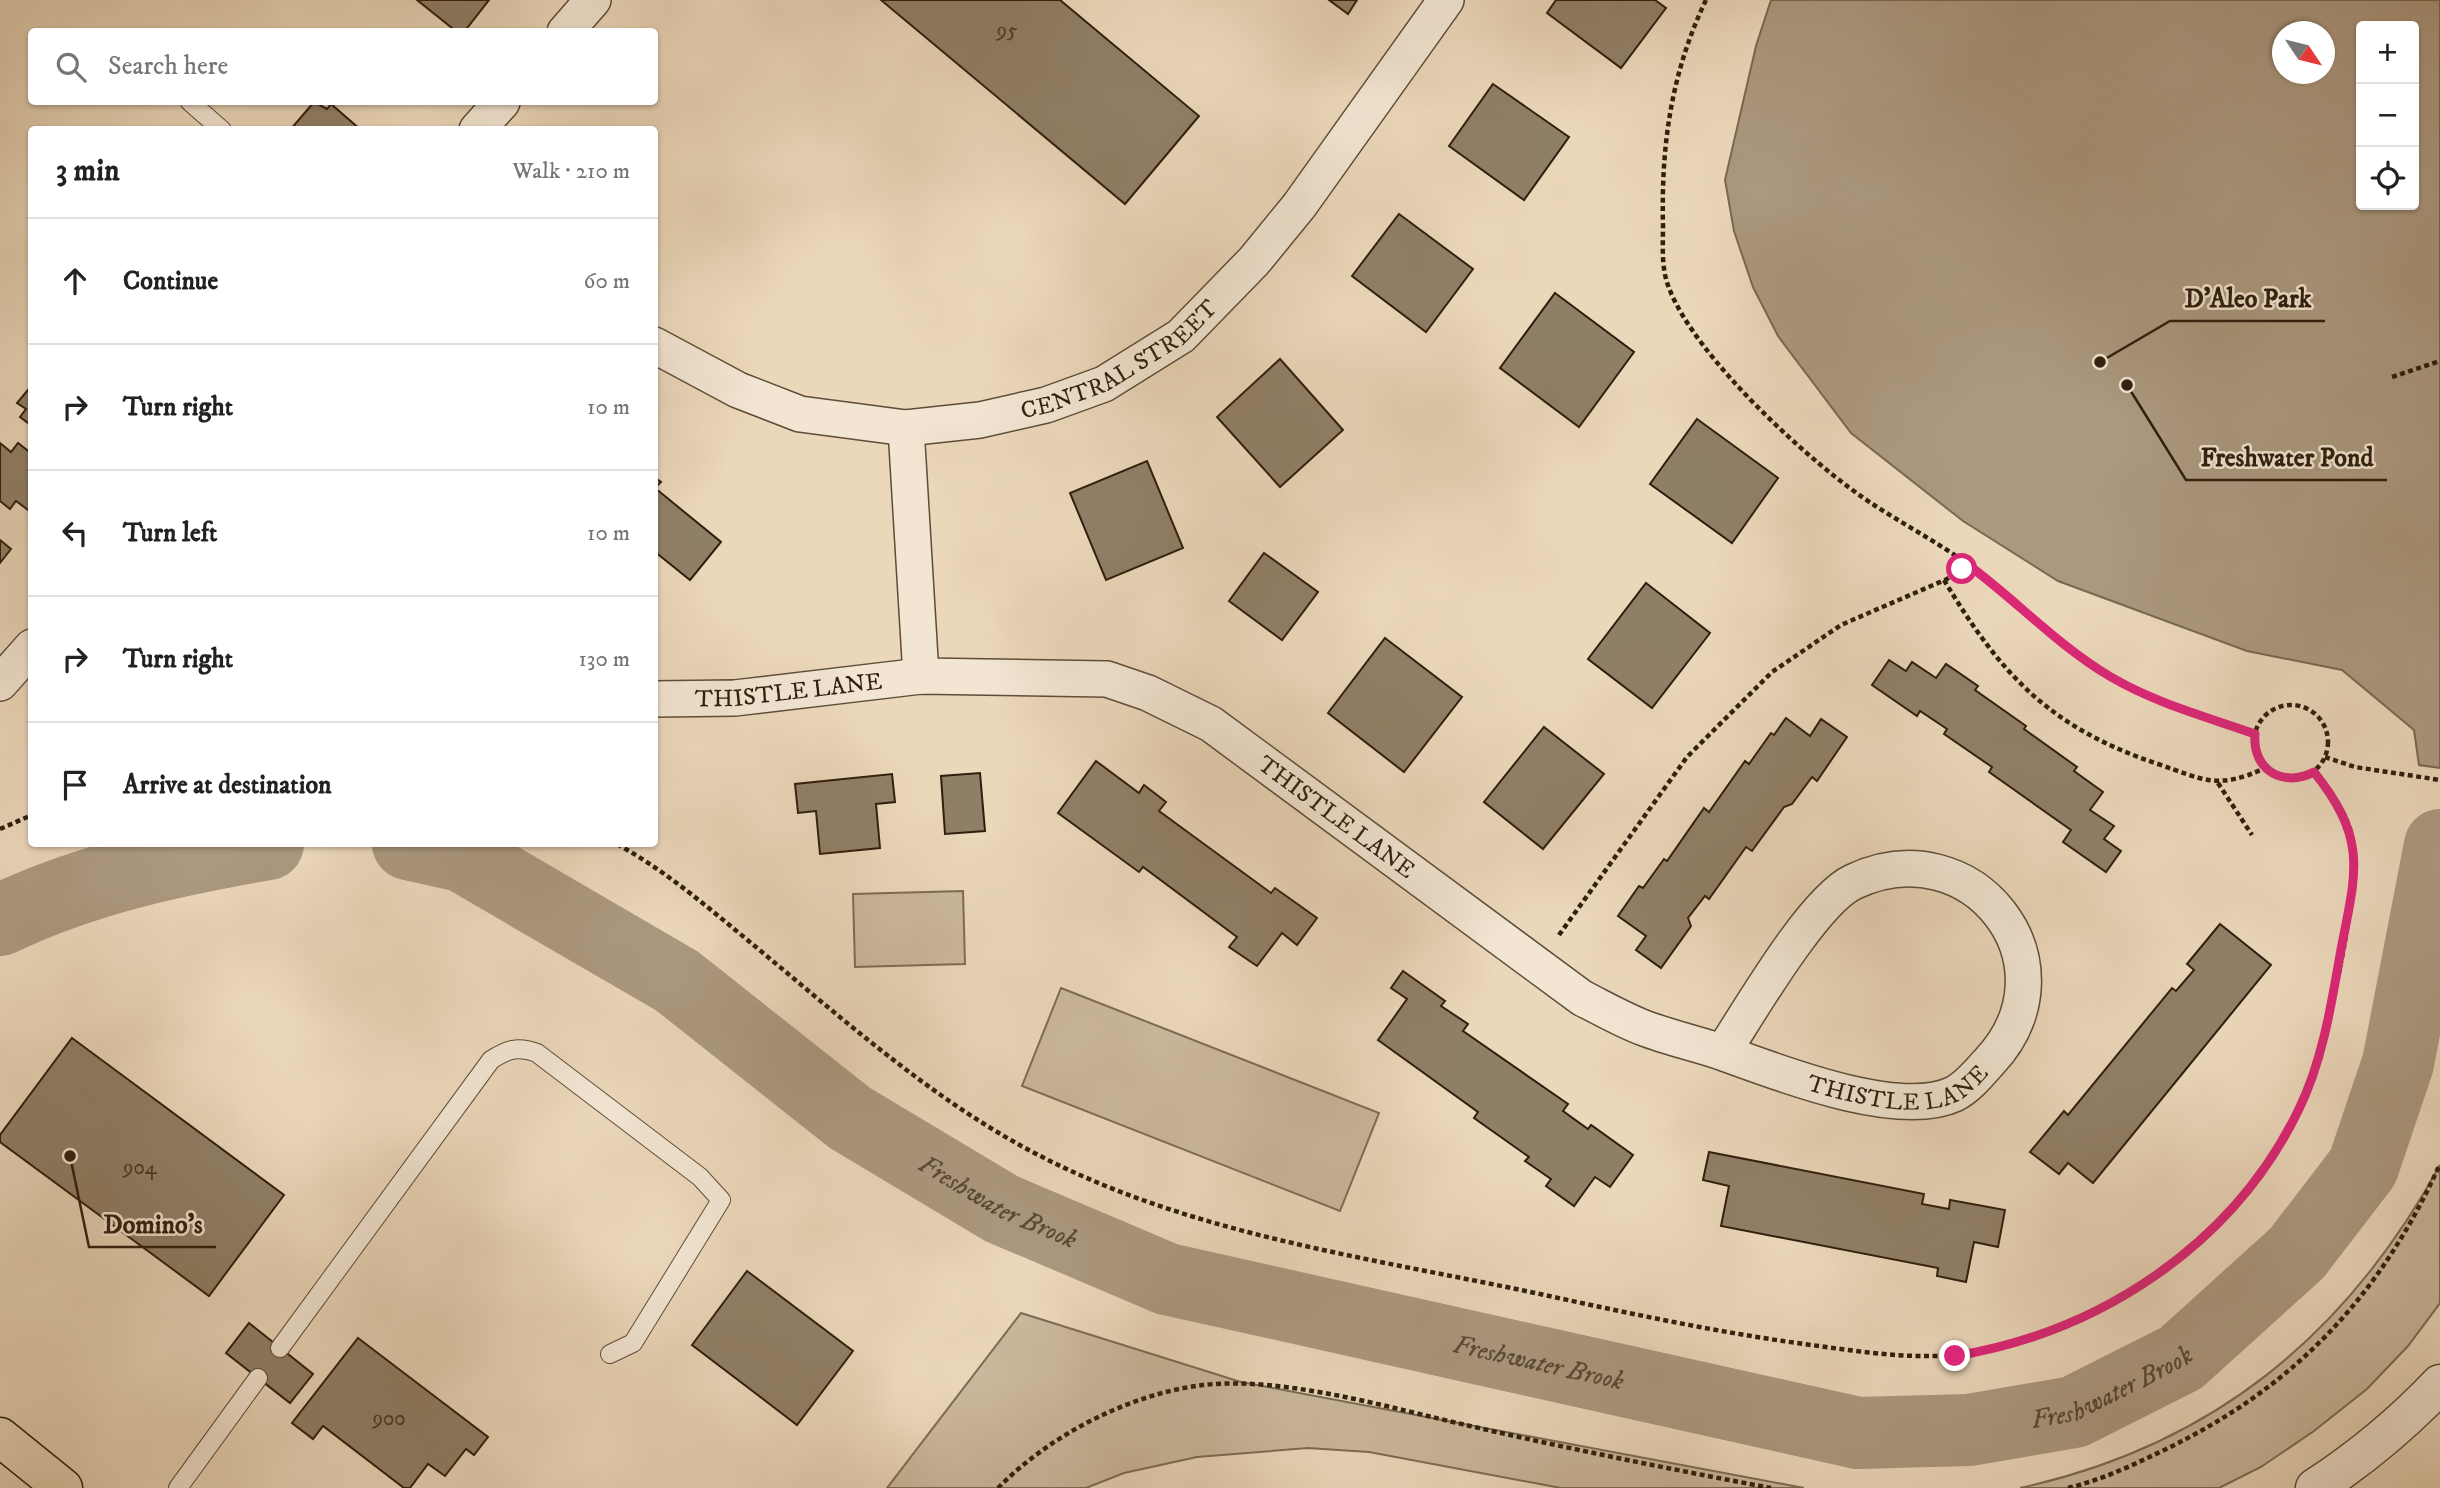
<!DOCTYPE html>
<meta charset="utf-8">
<style>
:root{--surface:#fff;--page:#f6f6f6;--text:#222;--muted:#767676;--line:#e0e0e0}
body{margin:0;font-family:"IM FELL DW Pica",serif;background:var(--page);color:var(--text)}
.controls{position:absolute;right:21px;top:21px;display:grid;overflow:hidden;border-radius:7px;box-shadow:0 2px 5px #0004}
.controls button{width:63px;height:63px;display:grid;place-items:center;padding:0;border:0;border-bottom:2px solid var(--line);background:var(--surface);color:var(--text);font:35px sans-serif}
.compass{position:absolute;left:2272px;top:21px;width:63px;height:63px;border-radius:50%;background:var(--surface);box-shadow:0 2px 5px #0004;rotate:125deg}
.stop{position:absolute;width:21px;height:21px;margin:-16px;border:5px solid #db2777;border-radius:50%;background:#fff}
.stop.end{background:#db2777;border-color:#fff;box-shadow:0 2px 7px #0008}
.list{margin:0;padding:0;list-style:none}
h2{display:flex;justify-content:space-between;align-items:center;height:91px;margin:0;padding:0 28px;font-size:30px}
h2 small{font-size:23px;font-weight:400;color:var(--muted)}
.list li{display:grid;grid-template-columns:46px 1fr auto;gap:21px;align-items:center;box-sizing:border-box;height:126px;padding:0 28px;border-top:2px solid var(--line)}
.list b{display:block;font-size:26px;white-space:nowrap}
.list em{font-size:23px;font-style:normal;color:var(--muted)}
.icon{flex:none;width:38px;height:38px;fill:none;stroke:currentColor;stroke-width:2;stroke-linecap:round;stroke-linejoin:round}
.map{position:relative;flex:none;width:2440px;height:1488px;overflow:hidden}
.search{position:absolute;background:var(--surface);box-shadow:0 2px 5px #0004;left:28px;top:28px;width:630px;height:77px;display:flex;align-items:center;gap:18px;box-sizing:border-box;padding:0 24px;border-radius:7px;color:var(--muted);font-size:26px}
.panel{position:absolute;background:var(--surface);box-shadow:0 2px 5px #0004;left:28px;top:126px;width:630px;height:721px;border-radius:7px}
.map>svg:first-child{display:block}
.green{fill:#cbb89d;stroke:#7c6c55;stroke-width:2}
.water{fill:#ab987f;stroke:#796851;stroke-width:2;fill-rule:evenodd}
.lines{fill:none;stroke-linecap:round;stroke-linejoin:round}
.river{stroke:#ab987f;stroke-width:72}
.building{fill:#907f67;stroke:#2e1f0d;stroke-width:2}
.service-casing{stroke:#5d4d38;stroke-width:20}
.minor-casing{stroke:#5d4d38;stroke-width:38}
.tertiary-casing{stroke:#5d4d38;stroke-width:41}
.primary-casing{stroke:#2e1f0d;stroke-width:41}
.path{stroke:#2e1f0d;stroke-width:4.5;stroke-dasharray:5 3.5;stroke-linecap:butt}
.service{stroke:#f2e5d2;stroke-width:18}
.minor{stroke:#f2e5d2;stroke-width:35}
.tertiary{stroke:#f2e5d2;stroke-width:38}
.primary{stroke:#ebd7ba;stroke-width:38}
.route{stroke:#db2777;stroke-width:9}
.labels{text-anchor:middle;stroke-width:5;stroke-linejoin:round;paint-order:stroke}
.number-label{font-size:21px;fill:#463724}
.street-label{font-size:24px;fill:#2e1f0d;stroke:#f2e5d2}
.water-label{font-size:26px;font-style:italic;fill:#5a4935;stroke:#f2e5d2}
.leader{fill:none;stroke:#2e1f0d;stroke-width:2.5}
.callout-dot{fill:#2e1f0d;stroke:#f2e5d2;stroke-width:2.5}
.callout-label{font-size:26px;text-anchor:middle;font-weight:bold;fill:#2e1f0d;stroke:#f2e5d2;stroke-width:5;stroke-linejoin:round;paint-order:stroke}
</style>
<div class="map">
<svg width="2440" height="1488" viewBox="0 0 2440 1488">
<rect width="100%" height="100%" fill="#ebd7ba"/>
<filter id="stains"><feTurbulence type="fractalNoise" baseFrequency=".00286" numOctaves="4"/><feColorMatrix values="0 0 0 0 .2 0 0 0 0 .09 0 0 0 0 .02 0 0 0 .5 -.17"/></filter>
<radialGradient id="worn" r=".72"><stop offset=".6" stop-color="#630" stop-opacity="0"/><stop offset="1" stop-color="#630" stop-opacity=".3"/></radialGradient>
<!-- green -->
<g class="green">
<path d="M963,891L965,964L855,967L853,894Z"/>
<path d="M1061,988L1379,1113L1340,1211L1022,1086Z"/>
<path d="M2440,1165V1303L2408,1346L2367,1389L2314,1431L2261,1467L2219,1488H2020C2212,1446 2346,1336 2440,1165Z"/>
<path d="M1021,1313L1241,1382L1804,1488H1561L1369,1452L1308,1448L1197,1457L1124,1473L1086,1488H887Z"/>
</g>
<!-- water -->
<path class="water" d="M1771,0H2440V768L2419,765L2414,730L2342,670L2247,651L2058,581L1963,521L1851,433L1778,336L1753,287L1734,231L1725,180L1756,46ZM2361,26H2414V205H2361ZM2282,32H2324V74H2282Z"/>
<g class="lines">
<!-- river -->
<g class="river">
<path id="s1" d="M408,844L462,856L677,981L850,1118L1002,1209L1167,1279L1858,1433L1969,1430L2074,1412L2181,1358L2297,1253L2363,1167L2398,1063L2440,845"/>
<path d="M0,920C85,879 176,860 268,844"/>
</g>
</g>
<!-- building -->
<g class="building">
<path d="M417,0H489L464,32H457Z"/>
<path d="M881,0H1060L1199,116L1125,204Z"/>
<path d="M1329,0H1357L1348,14Z"/>
<path d="M1556,0H1655L1666,8L1621,68L1547,13Z"/>
<path d="M1493,84L1569,137L1524,200L1449,146Z"/>
<path d="M314,102L327,109L331,104L361,130H290Z"/>
<path d="M1399,214L1473,269L1426,332L1352,276Z"/>
<path d="M1555,293L1634,352L1579,427L1500,368Z"/>
<path d="M1280,359L1343,430L1280,487L1217,417Z"/>
<path d="M32,385V426L20,417L26,409L17,403Z"/>
<path d="M1697,419L1778,478L1732,543L1650,484Z"/>
<path d="M0,443L11,452L18,443L32,454V513L16,501L10,509L0,501Z"/>
<path d="M1147,461L1183,548L1106,580L1070,493Z"/>
<path d="M654,477L661,482L655,488L721,542L690,580L654,551Z"/>
<path d="M0,540L11,549L0,563Z"/>
<path d="M1264,553L1318,592L1282,640L1229,601Z"/>
<path d="M1646,583L1710,633L1652,708L1588,659Z"/>
<path d="M1385,638L1462,697L1404,772L1328,713Z"/>
<path d="M1889,660L1906,671L1912,662L1936,678L1946,664L1978,686L1975,690L2026,726L2024,729L2077,767L2074,771L2103,792L2090,810L2114,826L2104,839L2121,851L2106,872L2063,842L2071,830L1989,772L1992,767L1944,734L1947,729L1920,711L1917,716L1872,685Z"/>
<path d="M1786,718L1810,736L1821,719L1847,737L1817,781L1812,777L1792,804L1784,807L1752,851L1746,847L1709,899L1705,896L1688,918L1691,926L1661,968L1636,950L1646,936L1618,916L1639,886L1643,888L1664,859L1667,861L1704,808L1709,812L1745,761L1749,764L1771,733L1774,735Z"/>
<path d="M1544,727L1604,774L1543,849L1484,802Z"/>
<path d="M1096,761L1139,793L1144,785L1166,802L1159,811L1271,893L1275,888L1317,918L1297,945L1282,933L1257,966L1229,947L1237,937L1143,867L1139,872L1058,813Z"/>
<path d="M980,773L985,831L945,834L941,776Z"/>
<path d="M892,774L895,802L876,804L880,848L820,854L816,811L798,813L795,784Z"/>
<path d="M2220,924L2271,965L2093,1183L2068,1163L2059,1174L2030,1152L2064,1111L2068,1115L2172,988L2176,991L2194,970L2187,964Z"/>
<path d="M1403,971L1445,1001L1441,1006L1468,1024L1463,1031L1568,1104L1563,1111L1588,1129L1591,1125L1633,1155L1610,1187L1595,1177L1574,1206L1546,1186L1551,1179L1525,1161L1529,1157L1474,1118L1478,1112L1378,1040L1407,999L1391,988Z"/>
<path d="M72,1038L284,1195L209,1296L0,1142V1135Z"/>
<path d="M1709,1152L1924,1194L1922,1204L1949,1209L1950,1200L2005,1210L1998,1247L1974,1242L1966,1282L1937,1276L1938,1268L1721,1226L1729,1186L1703,1180Z"/>
<path d="M747,1271L853,1351L797,1425L692,1345Z"/>
<path d="M249,1323L313,1374L290,1403L226,1353Z"/>
<path d="M358,1338L488,1437L474,1455L466,1449L445,1476L428,1464L410,1488H404L323,1426L313,1439L292,1423Z"/>
</g>
<g class="lines">
<!-- service casing -->
<g class="service-casing">
<g id="service">
<path d="M190,102L222,130"/>
<path d="M280,1348L491,1060C508,1049 518,1046 537,1053L700,1177L721,1200L633,1343L610,1354"/>
<path d="M178,1488L258,1378"/>
</g>
</g>
<!-- minor casing -->
<g class="minor-casing">
<g id="minor">
<path d="M565,32L593,0"/>
<path d="M477,130L502,102"/>
<path id="s2" d="M654,345L738,390L800,414L906,428L980,420L1046,405L1104,384L1181,336L1254,261L1299,206L1446,0"/>
<path d="M906,428L921,676"/>
<path d="M0,683L32,647"/>
<path id="s3" d="M654,699L735,698L921,676L1107,679L1148,693L1211,724L1582,998C1602,1008 1623,1020 1644,1028C1670,1038 1698,1044 1724,1053C1779,1073 1899,1120 1954,1094C1968,1087 1979,1073 1989,1062C2081,964 1972,825 1853,882C1813,901 1749,1012 1723,1052"/>
</g>
</g>
<!-- tertiary casing -->
<g class="tertiary-casing">
<path id="tertiary" d="M2315,1488C2361,1458 2402,1424 2440,1384"/>
</g>
<!-- primary casing -->
<g class="primary-casing">
<path id="primary" d="M0,1437L63,1488"/>
</g>
<!-- path -->
<g class="path">
<path d="M1706,0C1671,73 1661,146 1663,226C1663,247 1661,268 1669,288C1695,357 1812,465 1874,505C1911,529 1950,549 1985,577C2026,609 2063,648 2108,675C2153,703 2206,717 2255,734"/>
<path d="M2392,377L2440,361"/>
<path d="M1944,580C2001,675 2050,728 2158,764C2204,780 2218,790 2265,768"/>
<circle cx="2291" cy="742" r="37"/>
<path d="M2325,757L2355,767L2440,780"/>
<path d="M2218,783L2252,835"/>
<path d="M0,829L32,815"/>
<path d="M617,844C664,870 704,904 745,938C835,1012 925,1094 1027,1149C1184,1234 1367,1257 1540,1294C1632,1314 1725,1334 1819,1346C1876,1354 1932,1362 1989,1350C2120,1324 2245,1228 2300,1106C2324,1054 2366,881 2350,829C2343,807 2327,789 2313,772"/>
<path d="M1559,935L1687,757L1772,672L1841,625L1947,579L1967,564"/>
<path d="M998,1488C1050,1435 1129,1394 1203,1385C1283,1376 1391,1408 1470,1426C1570,1449 1670,1469 1771,1488"/>
<path d="M2068,1488C2101,1480 2131,1466 2162,1451C2294,1388 2380,1297 2440,1164"/>
</g>
<!-- service -->
<use href="#service" class="service"/>
<!-- minor -->
<use href="#minor" class="minor"/>
<!-- tertiary -->
<use href="#tertiary" class="tertiary"/>
<!-- primary -->
<use href="#primary" class="primary"/>
</g>
<g class="lines">
<!-- route -->
<path class="route" d="M1955,1356C2101,1332 2234,1244 2299,1109C2322,1062 2331,1007 2340,955C2355,874 2370,842 2314,772C2283,788 2252,770 2255,734C2207,717 2155,703 2111,677C2058,646 2016,600 1967,564L1962,569"/>
</g>
<g class="labels">
<!-- number labels -->
<g class="number-label">
<text x="1007" y="37">95</text>
<text x="140" y="1174">904</text>
<text x="389" y="1425">900</text>
</g>
<!-- street labels -->
<g class="street-label">
<text dy="8" stroke="none"><textPath href="#s2" startOffset="497">CENTRAL STREET</textPath></text>
<text dy="8" stroke="none"><textPath href="#s3" startOffset="135">THISTLE LANE</textPath></text>
<text dy="8" stroke="none"><textPath href="#s3" startOffset="724">THISTLE LANE</textPath></text>
<text dy="8" stroke="none"><textPath href="#s3" startOffset="1365">THISTLE LANE</textPath></text>
</g>
<!-- water labels -->
<g class="water-label">
<text dy="9" stroke="none"><textPath href="#s1" startOffset="695">Freshwater Brook</textPath></text>
<text dy="9" stroke="none"><textPath href="#s1" startOffset="1262">Freshwater Brook</textPath></text>
<text dy="9" stroke="none"><textPath href="#s1" startOffset="1850">Freshwater Brook</textPath></text>
</g>
</g>
<!-- callouts -->
<path class="leader" d="M2100 362L2170 321H2325M2127 385L2186 480H2387M70 1156L89 1247H216"/>
<g class="callout-dot">
<circle cx="2100" cy="362" r="7"/>
<circle cx="2127" cy="385" r="7"/>
<circle cx="70" cy="1156" r="7"/>
</g>
<g class="callout-label">
<text x="2248" y="307">D'Aleo Park</text>
<text x="2287" y="466">Freshwater Pond</text>
<text x="153" y="1233">Domino's</text>
</g>
<rect width="100%" height="100%" filter="url(#stains)"/>
<rect width="100%" height="100%" fill="url(#worn)"/>
</svg>
<div class="controls">
<button>+</button>
<button>−</button>
<button><svg class="icon" aria-label="locate" viewBox="0 0 24 24"><circle cx="12" cy="12" r="6"/><path d="M12 2v4M12 18v4M2 12h4M18 12h4"/></svg></button>
</div>
<svg class="compass" viewBox="-18 -18 36 36"><path d="M0-13l5 13h-10z" fill="#e53935"/><path d="M0 13l5-13h-10z" fill="#767676"/></svg>
<div class="stop" style="left:1962px;top:569px"></div>
<div class="stop end" style="left:1955px;top:1356px"></div>
<div class="search"><svg class="icon" aria-label="search" viewBox="0 0 24 24"><circle cx="10" cy="10" r="6"/><path d="M15 15l6 6"/></svg>Search here</div>
<section class="panel">
<h2>3 min<small>Walk · 210 m</small></h2>
<ul class="list">
<li><svg class="icon" aria-label="ahead" viewBox="0 0 24 24"><path d="M12 20V5M6 11l6-6 6 6"/></svg><div><b>Continue</b></div><em>60 m</em></li>
<li><svg class="icon" aria-label="right" viewBox="0 0 24 24"><path d="M7 20v-9h11M14 6l5 5-5 5"/></svg><div><b>Turn right</b></div><em>10 m</em></li>
<li><svg class="icon" aria-label="left" viewBox="0 0 24 24"><path d="M17 20v-9H6M10 6l-5 5 5 5"/></svg><div><b>Turn left</b></div><em>10 m</em></li>
<li><svg class="icon" aria-label="right" viewBox="0 0 24 24"><path d="M7 20v-9h11M14 6l5 5-5 5"/></svg><div><b>Turn right</b></div><em>130 m</em></li>
<li><svg class="icon" aria-label="arrive" viewBox="0 0 24 24"><path d="M6 21V4h12l-3 4 3 4H6"/></svg><div><b>Arrive at destination</b></div></li>
</ul>
</section>
</div>
